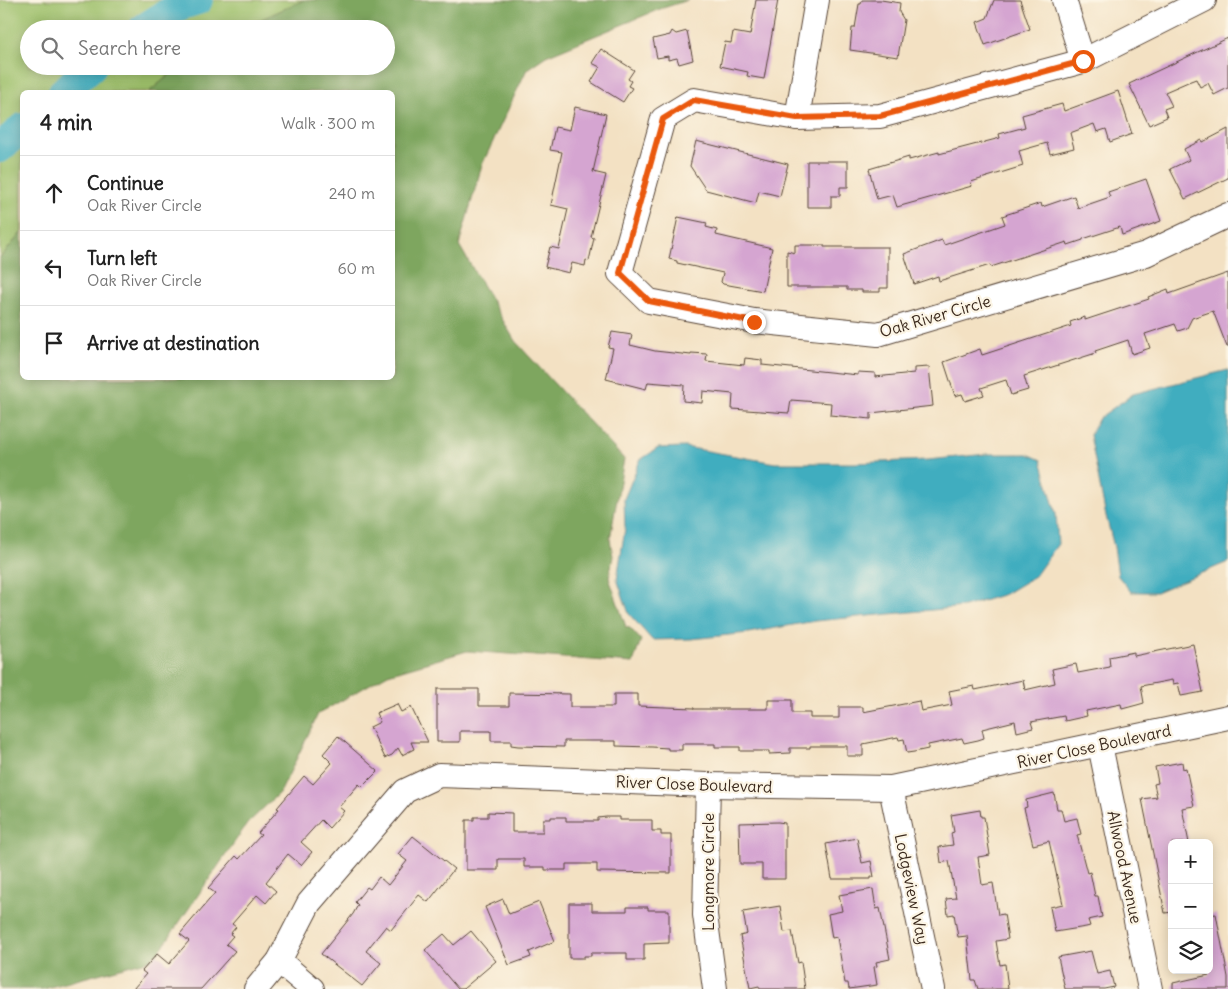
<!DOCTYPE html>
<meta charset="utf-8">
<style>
:root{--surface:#fff;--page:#f2f2f2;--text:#222;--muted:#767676;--line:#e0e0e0}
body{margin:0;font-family:Delius,sans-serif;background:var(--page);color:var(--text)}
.controls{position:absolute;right:15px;bottom:15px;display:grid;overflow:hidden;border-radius:8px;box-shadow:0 2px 12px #0003}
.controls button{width:45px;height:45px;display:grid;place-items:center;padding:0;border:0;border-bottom:1px solid var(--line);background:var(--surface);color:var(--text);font:25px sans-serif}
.stop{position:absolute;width:15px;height:15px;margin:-11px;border:4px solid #ea580c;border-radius:50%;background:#fff}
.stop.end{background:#ea580c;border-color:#fff;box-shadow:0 1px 5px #0008}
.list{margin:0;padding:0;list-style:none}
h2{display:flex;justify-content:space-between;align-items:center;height:65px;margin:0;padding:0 20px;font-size:21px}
h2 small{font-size:16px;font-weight:400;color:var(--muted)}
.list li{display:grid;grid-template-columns:32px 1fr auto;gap:15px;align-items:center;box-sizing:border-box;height:75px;padding:0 20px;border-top:1px solid var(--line)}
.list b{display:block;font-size:19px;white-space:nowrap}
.list p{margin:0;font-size:16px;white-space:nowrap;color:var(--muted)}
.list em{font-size:16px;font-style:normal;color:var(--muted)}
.icon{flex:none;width:28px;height:28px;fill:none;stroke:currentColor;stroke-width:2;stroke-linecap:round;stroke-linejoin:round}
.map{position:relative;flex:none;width:1228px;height:989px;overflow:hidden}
.search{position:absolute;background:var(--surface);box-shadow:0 2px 12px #0003;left:20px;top:20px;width:375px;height:55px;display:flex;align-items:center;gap:12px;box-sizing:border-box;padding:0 18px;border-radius:28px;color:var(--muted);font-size:19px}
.panel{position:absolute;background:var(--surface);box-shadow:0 2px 12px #0003;left:20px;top:90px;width:375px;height:290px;border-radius:8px}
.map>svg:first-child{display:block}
.green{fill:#9dc06a;stroke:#6c7544}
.forest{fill:#7ea65e;stroke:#5c683e}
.water{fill:#41adbf;stroke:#3e6c6e}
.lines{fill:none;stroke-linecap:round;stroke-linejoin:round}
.river{stroke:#41adbf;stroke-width:30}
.building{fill:#d5a5d1}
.minor-casing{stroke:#574537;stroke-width:26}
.minor{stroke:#fff;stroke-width:24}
.route{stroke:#ea580c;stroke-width:6}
.labels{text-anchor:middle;stroke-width:4.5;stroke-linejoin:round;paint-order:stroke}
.street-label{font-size:16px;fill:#3b2a1e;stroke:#fcf5e5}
</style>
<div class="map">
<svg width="1228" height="989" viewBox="0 0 1228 989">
<rect width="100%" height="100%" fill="#fcf5e5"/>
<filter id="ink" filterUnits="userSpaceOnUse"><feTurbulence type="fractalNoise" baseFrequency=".02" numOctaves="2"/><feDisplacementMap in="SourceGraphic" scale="10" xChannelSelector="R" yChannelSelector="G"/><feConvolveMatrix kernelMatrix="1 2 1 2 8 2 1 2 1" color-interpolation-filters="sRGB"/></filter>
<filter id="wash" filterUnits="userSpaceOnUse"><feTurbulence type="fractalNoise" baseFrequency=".0096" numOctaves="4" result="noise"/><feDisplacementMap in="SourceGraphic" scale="20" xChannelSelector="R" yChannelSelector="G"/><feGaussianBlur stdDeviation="1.12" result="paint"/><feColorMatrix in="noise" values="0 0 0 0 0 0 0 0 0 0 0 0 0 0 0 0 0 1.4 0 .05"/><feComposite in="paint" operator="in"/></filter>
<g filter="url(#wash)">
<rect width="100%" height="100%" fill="#f3e1c3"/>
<!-- green -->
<path class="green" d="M0,0H304L240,29H29V66H180L149,92H22V232L0,258Z"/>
<!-- forest -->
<path class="forest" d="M304,0H688L660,9L546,56L527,69L482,165L459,245L515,341L624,459L610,539L613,556L609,578L626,627L630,628L641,640L633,663L467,651L388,674L318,714L281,791L247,824L161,949L150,960L43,989H0V258L22,232V378H392V92H149L180,66H386V29H240Z"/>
<!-- water -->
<g class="water">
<path d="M1228,370V562L1156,592H1131L1118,576L1114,547L1105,512L1090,435L1099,418L1133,394Z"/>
<path d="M685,447L775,463H855L928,460L987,454H1028L1041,460L1056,514L1058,544L1035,576L1005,594L964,607L815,621L748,633L691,639L652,640L629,614L617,579L625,528L624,499L640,460L658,448Z"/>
</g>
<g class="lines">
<!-- river -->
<g class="river">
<path d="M143,29L179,6L198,0"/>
<path d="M63,92L92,66"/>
<path d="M0,148L22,128"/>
</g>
</g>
<g id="blocks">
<!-- building -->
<g class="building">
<path d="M756,0H778L764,79L747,76L748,72L720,66L725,42L731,43L733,32L750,35Z"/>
<path d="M862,0H881L900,3L899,12L904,20L898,57L850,50L852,28H855L859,4H861Z"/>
<path d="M994,0H1020L1030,29L985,45L977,22L987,18Z"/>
<path d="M672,31L676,34L687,31L693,60L679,64L677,58L668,60V56L657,58L653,39L670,35Z"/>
<path d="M1228,38V88L1214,95L1208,83L1200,87L1196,79L1188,82L1165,92L1172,106L1164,109L1167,117L1149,125L1129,84Z"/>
<path d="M601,49L634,70L628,79L631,81L628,86L632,88L623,102L591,82L600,67L592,63Z"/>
<path d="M1118,91L1132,134L1110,142L1106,129L1097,132L1094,124L1070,133L1074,148L1050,154L1047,143L1019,151L1023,166L971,182L972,186L897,207L893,195L877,199L869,169L909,157V160L939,152V154L1000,138L999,134L1025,127L1022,115L1062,104L1064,111Z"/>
<path d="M575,107L606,114L593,172L606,175L591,237L594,238L589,261L586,260L585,266L572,263L569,273L545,267L550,247L559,249L568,209L551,205L562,152L550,150L555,127L570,130Z"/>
<path d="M1228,129V178L1185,199L1170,169L1189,160L1184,149L1202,140L1203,142Z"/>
<path d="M696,141L788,164L780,196L759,191L756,203L706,190L690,166Z"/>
<path d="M807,161H848V187H840V196H831V207H807Z"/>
<path d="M1146,179L1161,221L1122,235L1120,227L1083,239V240L1068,245L1067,242L991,267L990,265L939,281L938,276L914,284L904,254L942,240L944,245L1005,224L1002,216L1041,203L1042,207L1074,196L1078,208L1110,197L1108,192Z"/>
<path d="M678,217L707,223L706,227L717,230L716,235L772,248L763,291L723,284L721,282L723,273L677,263V261L669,259Z"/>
<path d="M795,245H824V247H888V288H880V292H862V290H847V287H787V251L795,253Z"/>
<path d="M1228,273V347H1227L1213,311L1192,318L1187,328L1178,331L1175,324L1145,334L1150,348L1132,354L1128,340L1095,351L1096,353L1024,376L1028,390L1011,395L1006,380L981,388L984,395L965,401L962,394L955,396L944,362L980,349L982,355L1071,326L1070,322L1085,317V320L1149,299L1148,297L1168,289L1169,294Z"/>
<path d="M612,332L632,335L630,345L655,351L691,355V353L707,354L706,361L744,365L745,358L762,360V365L858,375V372L875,373V377L914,373V368L929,367L933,406L871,413V419L830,415L831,403L791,400L789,413L732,409L733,394L703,391L702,403L683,401L684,385L648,382L646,389L606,379L613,348L608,347Z"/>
<path d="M1193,644L1203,692L1181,696L1178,683L1173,684L1172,680L1141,686L1144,703L1137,705L1122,709L1121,704L1086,711L1087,716L1065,721L1064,716L1031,722L1033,728L1017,732L1015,721L982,729L984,738L978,740L964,743L962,738L928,745V749L914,752L907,753L904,739L899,740L898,737L863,744V756H847V746H810V748H790V753L769,754V751H740V747H715V744H682V750H668V748L652,747L616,746V741H564V747L518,746L511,745V741H491V731H460V742H437V689H479V706H509V693L570,694V707H614V694H638V706L694,708V709H768V700H792V713H810V718H839V707H863V712L919,701L921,711L952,705L949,691L974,686L975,690L1023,680L1025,690L1055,683L1052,669L1076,664L1078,673L1110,667L1109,657L1134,652V656Z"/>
<path d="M397,704L401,712L411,707L428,742H411L414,749L402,755L398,748L392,755L385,758L370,727L380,722L376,713Z"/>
<path d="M338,736L378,771L362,787L359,784L339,807L344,811L329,828L321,820L301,842L312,852L301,865L288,854L266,882L276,891L266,903L257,895L232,924L236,927L230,934L233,936L226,944L235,951L201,989H133L146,974L142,971L157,954L169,964L189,941L180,934L215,893L208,888L236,856L239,859L261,835L258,833L279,809L277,808L304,776L313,784L332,763L323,754Z"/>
<path d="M1182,762L1183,769L1186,768L1194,806L1182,808L1189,843H1172V912L1165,913L1142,799L1157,797L1154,784L1158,783L1155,767Z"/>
<path d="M1054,793L1057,809H1061L1064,821L1077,818L1081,834L1077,835L1087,873L1090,872L1095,896H1098L1102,917L1088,920L1090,926L1086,927L1055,932L1050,907L1063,904L1049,841L1033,845L1024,808L1027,807L1026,800Z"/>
<path d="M980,810L981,817H984L990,855L978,857L982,885L993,883L998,915L1004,914L1008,939L996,941L1000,965L1005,964L1008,989H978L975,980H972L967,936L958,937L954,914L948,915L946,899L956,898L949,861L941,863L939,847L953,845L951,833L954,832L951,815Z"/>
<path d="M488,812L512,813V832H543V819H551V817H566V821H598V818L606,817H620V820H652V831H661V835H671V873L597,872V864H566V870H545V867H524V859H498V870H466V820H474V817H488Z"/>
<path d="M778,822L785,823V879H762V864H740L739,823Z"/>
<path d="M413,836L454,869L428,902L419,895L391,930L386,926L366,951L381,963L362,986L321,954L353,914L358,905L355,902L367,887L370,889L379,877L388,885L407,861L398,854Z"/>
<path d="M857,838L862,863L871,861L874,877H871V879H832L826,844Z"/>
<path d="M873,889L876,909L880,908L890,959L876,962L877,966L874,967L877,985L849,989L848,983H845L837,937L832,938L828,914L842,911L839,895Z"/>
<path d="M503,899L509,914L539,902L555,941L529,952L531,957L509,965L485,907Z"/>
<path d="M569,903H592V911H627V907H648V910H669V943L644,944V960H627V953H591V956H584V958H569Z"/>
<path d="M780,906L784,932L792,931L798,963L801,962L805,989H760L759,986L750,988L740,936L747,934L743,912Z"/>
<path d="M1216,914L1228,977V989H1173V983L1209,975V915Z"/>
<path d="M471,931L496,961L463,989H458L425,950L444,934L454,945Z"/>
<path d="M1091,951L1097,974L1110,971L1114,987L1104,989H1065L1058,957Z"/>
</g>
</g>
</g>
<g filter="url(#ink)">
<use href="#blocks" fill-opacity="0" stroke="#574537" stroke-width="1"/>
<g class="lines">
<!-- minor casing -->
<g class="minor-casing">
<g id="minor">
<path d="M1064,0L1083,61"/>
<path d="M1204,0L1083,61L880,116L797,118L694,100L663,119L620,273L649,301L754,321L878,334L1146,254L1228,215"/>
<path d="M797,118L817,0"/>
<path d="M1100,745L1150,989"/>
<path d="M708,785L705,915L715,989"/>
<path d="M891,788L933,989"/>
<path d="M279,961L312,989"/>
<path d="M256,989L279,961L309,903L405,791L439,775L708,785L891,788L1228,717"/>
</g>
</g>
<!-- minor -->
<use href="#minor" class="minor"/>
</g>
</g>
<g class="lines" filter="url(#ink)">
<!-- route -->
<path class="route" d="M754,322L649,301L620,273L663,119L694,100L797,118L880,116L1083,61"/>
</g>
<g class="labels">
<!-- street labels -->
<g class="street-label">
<text transform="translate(935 316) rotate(-16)" y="6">Oak River Circle</text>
<text transform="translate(1094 746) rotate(-12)" y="6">River Close Boulevard</text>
<text transform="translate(694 784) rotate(2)" y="6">River Close Boulevard</text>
<text transform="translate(1125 867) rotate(78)" y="6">Allwood Avenue</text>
<text transform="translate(708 872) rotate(-90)" y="6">Longmore Circle</text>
<text transform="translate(912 889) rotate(78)" y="6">Lodgeview Way</text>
</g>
</g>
</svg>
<div class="controls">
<button>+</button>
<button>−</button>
<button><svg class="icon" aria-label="layers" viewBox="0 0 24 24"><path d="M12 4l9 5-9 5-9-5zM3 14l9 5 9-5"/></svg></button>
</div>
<div class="stop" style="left:1083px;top:61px"></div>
<div class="stop end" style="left:754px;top:322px"></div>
<div class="search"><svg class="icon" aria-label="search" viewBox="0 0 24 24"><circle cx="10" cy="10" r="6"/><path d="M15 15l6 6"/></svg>Search here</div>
<section class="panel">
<h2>4 min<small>Walk · 300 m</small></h2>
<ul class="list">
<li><svg class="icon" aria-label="ahead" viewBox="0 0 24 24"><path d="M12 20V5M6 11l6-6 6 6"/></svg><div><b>Continue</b><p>Oak River Circle</p></div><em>240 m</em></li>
<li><svg class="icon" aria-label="left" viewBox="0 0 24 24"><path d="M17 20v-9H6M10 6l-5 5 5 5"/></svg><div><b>Turn left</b><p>Oak River Circle</p></div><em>60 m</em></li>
<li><svg class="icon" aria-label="arrive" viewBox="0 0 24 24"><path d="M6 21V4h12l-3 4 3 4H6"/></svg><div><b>Arrive at destination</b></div></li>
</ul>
</section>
</div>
